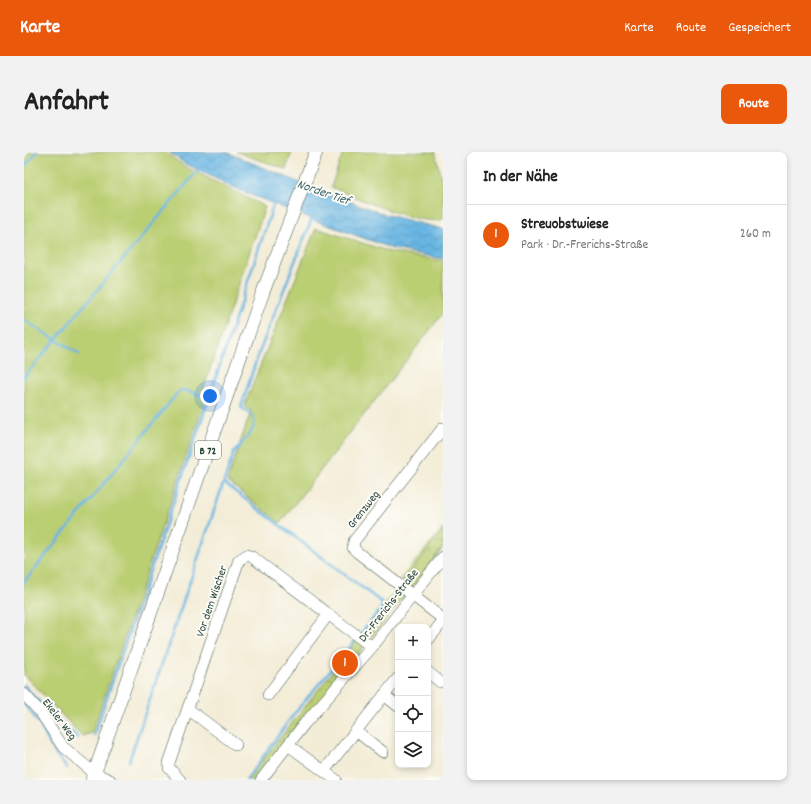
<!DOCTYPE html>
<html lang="de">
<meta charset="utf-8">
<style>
:root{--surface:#fff;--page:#f2f2f2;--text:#222;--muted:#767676;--line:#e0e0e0;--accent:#ea580c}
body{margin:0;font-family:Dekko,sans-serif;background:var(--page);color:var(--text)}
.controls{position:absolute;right:12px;bottom:12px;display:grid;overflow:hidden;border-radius:8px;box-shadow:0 2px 6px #0003}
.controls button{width:36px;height:36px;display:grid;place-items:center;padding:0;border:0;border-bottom:1px solid var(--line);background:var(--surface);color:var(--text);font:20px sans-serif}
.you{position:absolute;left:186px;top:244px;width:14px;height:14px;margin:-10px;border:3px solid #fff;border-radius:50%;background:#1a73e8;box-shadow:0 0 0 6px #1a73e833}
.badge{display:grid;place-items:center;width:26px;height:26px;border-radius:50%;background:var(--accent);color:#fff;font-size:13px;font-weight:700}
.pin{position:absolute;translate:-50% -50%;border:2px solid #fff;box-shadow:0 1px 4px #0006}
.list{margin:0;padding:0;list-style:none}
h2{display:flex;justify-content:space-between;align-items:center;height:52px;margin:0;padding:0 16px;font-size:17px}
h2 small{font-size:13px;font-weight:400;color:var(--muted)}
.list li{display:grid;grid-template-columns:26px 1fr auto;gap:12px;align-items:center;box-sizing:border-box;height:60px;padding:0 16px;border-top:1px solid var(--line)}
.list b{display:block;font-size:15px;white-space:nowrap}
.list p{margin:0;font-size:13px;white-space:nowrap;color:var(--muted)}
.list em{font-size:13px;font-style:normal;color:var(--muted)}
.icon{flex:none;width:22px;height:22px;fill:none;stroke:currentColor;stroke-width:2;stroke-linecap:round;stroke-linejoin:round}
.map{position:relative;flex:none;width:419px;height:628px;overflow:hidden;border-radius:8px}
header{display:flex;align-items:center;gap:24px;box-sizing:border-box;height:56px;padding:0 20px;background:var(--accent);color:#fff}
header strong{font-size:19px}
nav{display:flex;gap:22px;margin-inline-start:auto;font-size:14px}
.intro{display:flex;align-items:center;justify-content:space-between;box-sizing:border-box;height:96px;padding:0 24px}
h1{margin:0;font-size:28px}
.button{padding:10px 18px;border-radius:8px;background:var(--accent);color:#fff;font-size:14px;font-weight:700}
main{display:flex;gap:24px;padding:0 24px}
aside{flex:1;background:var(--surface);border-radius:8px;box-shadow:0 2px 6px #0003}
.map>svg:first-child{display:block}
.grass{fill:#bace72;stroke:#6c8653}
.park{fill:url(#park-crowns);stroke:#6c8653}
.water{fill:url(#water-waves);stroke:#44798b}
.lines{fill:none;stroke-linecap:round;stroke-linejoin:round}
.stream{stroke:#68b5e2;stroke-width:2.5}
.minor-casing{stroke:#3f574c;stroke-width:12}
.major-casing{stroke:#3f574c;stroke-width:14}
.minor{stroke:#fff;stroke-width:11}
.major{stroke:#fff;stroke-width:13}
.labels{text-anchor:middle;stroke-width:4;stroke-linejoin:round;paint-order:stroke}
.shield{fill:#fdfcf7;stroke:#62766e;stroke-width:1}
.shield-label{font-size:11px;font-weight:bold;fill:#1f3d34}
.street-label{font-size:12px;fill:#1f3d34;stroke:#fdfcf7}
.water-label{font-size:13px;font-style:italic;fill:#356168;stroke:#fdfcf7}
</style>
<header>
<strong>Karte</strong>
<nav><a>Karte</a><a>Route</a><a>Gespeichert</a></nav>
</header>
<div class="intro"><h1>Anfahrt</h1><a class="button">Route</a></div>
<main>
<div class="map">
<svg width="419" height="628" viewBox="0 0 419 628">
<defs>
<pattern id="park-crowns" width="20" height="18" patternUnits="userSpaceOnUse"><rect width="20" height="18" fill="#bace72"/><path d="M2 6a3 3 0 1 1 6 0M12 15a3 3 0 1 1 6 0" fill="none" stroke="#97a85e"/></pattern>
<pattern id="water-waves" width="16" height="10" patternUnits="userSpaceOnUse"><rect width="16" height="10" fill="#68b5e2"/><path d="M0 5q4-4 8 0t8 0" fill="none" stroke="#5594b8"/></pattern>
</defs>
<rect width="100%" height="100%" fill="#fdfcf7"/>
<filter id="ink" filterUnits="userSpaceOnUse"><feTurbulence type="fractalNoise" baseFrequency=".025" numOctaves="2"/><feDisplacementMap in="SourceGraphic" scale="8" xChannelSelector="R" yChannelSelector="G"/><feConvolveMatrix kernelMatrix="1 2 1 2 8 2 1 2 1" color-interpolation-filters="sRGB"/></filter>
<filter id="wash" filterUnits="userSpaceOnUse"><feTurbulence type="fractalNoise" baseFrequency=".012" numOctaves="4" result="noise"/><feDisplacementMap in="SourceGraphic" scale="16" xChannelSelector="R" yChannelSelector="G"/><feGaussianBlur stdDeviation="0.9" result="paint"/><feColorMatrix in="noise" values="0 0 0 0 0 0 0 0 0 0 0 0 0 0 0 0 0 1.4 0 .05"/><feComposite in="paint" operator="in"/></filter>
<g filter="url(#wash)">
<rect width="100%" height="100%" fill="#f3ecd6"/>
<!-- grass -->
<g class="grass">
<path d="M0,0H141L160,14L241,55L180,235V252L68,581L58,584L0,523Z"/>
<path d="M212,0H268L262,17Z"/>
<path d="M319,0H411L419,35V67C398,76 330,44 307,35Z"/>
<path d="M292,76L366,100L419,109V161L256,371L203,329L227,259L220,254Z"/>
<path d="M419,376V396L389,435L377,427Z"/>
</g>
<!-- park -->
<path class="park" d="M419,379V395L234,628H223Z"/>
<!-- water -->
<path class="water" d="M145,0H202L286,35L363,63L419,77V107L369,97L290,68L215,38L160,11Z"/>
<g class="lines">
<!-- stream -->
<g class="stream">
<path d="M0,15L13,0"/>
<path d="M0,168L55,202"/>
<path d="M0,225L176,16"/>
<path d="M200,331L357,450L359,454L336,482"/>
<path d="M0,430L155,239L161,238L185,246L250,51"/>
<path d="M0,533L11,546L54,586"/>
<path d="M0,552C13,566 18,576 26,593C30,601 37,609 43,616"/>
<path d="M70,583L185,246"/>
<path d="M105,609L210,300C217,292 238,275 227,263C225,260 220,258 217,255L218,252L233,206L288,66"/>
<path d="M222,628L269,563L332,487"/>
</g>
</g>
</g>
<g filter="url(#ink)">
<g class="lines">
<!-- minor casing -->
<g class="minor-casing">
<g id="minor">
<path d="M419,276L330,389L329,396L333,400L419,467"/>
<path d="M404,488L419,469"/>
<path d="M404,520L416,530"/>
<path d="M0,542L17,561L39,595L70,621L75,628"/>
<path d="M244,543L304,463"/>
<path d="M360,543L374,554"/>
<path d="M164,557L212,593"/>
<path d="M332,579L359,600"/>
<path d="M264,593L312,628"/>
<path d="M300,619L374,526"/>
<path d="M70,621L86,628"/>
<path d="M156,628L145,616V611L215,408L223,403L228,405L348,495"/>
<path d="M237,628L281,571L348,495L419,405"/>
</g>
</g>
<!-- major casing -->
<g class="major-casing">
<path id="major" d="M68,628L239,140L292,0"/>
</g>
<!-- minor -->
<use href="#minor" class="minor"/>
<!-- major -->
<use href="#major" class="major"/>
</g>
</g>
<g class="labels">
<!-- shield labels -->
<rect class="shield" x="171" y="289" width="26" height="18" rx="3"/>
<g class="shield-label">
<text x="184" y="302">B 72</text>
</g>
<!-- street labels -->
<g class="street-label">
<text transform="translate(339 357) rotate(-52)" y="4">Grenzweg</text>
<text transform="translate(187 449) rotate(-71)" y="4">Vor dem Wischer</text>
<text transform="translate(364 453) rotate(-52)" y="4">Dr.-Frerichs-Straße</text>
<text transform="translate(36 567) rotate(53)" y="4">Ekeler Weg</text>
</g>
<!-- water labels -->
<g class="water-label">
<text transform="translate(300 39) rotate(19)" y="5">Norder Tief</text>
</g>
</g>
</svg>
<div class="controls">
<button>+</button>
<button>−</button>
<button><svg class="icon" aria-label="locate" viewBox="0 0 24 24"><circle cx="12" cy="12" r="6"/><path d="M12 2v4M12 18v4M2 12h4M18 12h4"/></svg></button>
<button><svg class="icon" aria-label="layers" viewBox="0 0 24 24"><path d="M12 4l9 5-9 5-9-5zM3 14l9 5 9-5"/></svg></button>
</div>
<div class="you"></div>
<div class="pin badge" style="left:321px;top:511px">1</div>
</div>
<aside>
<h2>In der Nähe<small></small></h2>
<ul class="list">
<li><span class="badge">1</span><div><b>Streuobstwiese</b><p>Park · Dr.-Frerichs-Straße</p></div><em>260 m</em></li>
</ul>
</aside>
</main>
